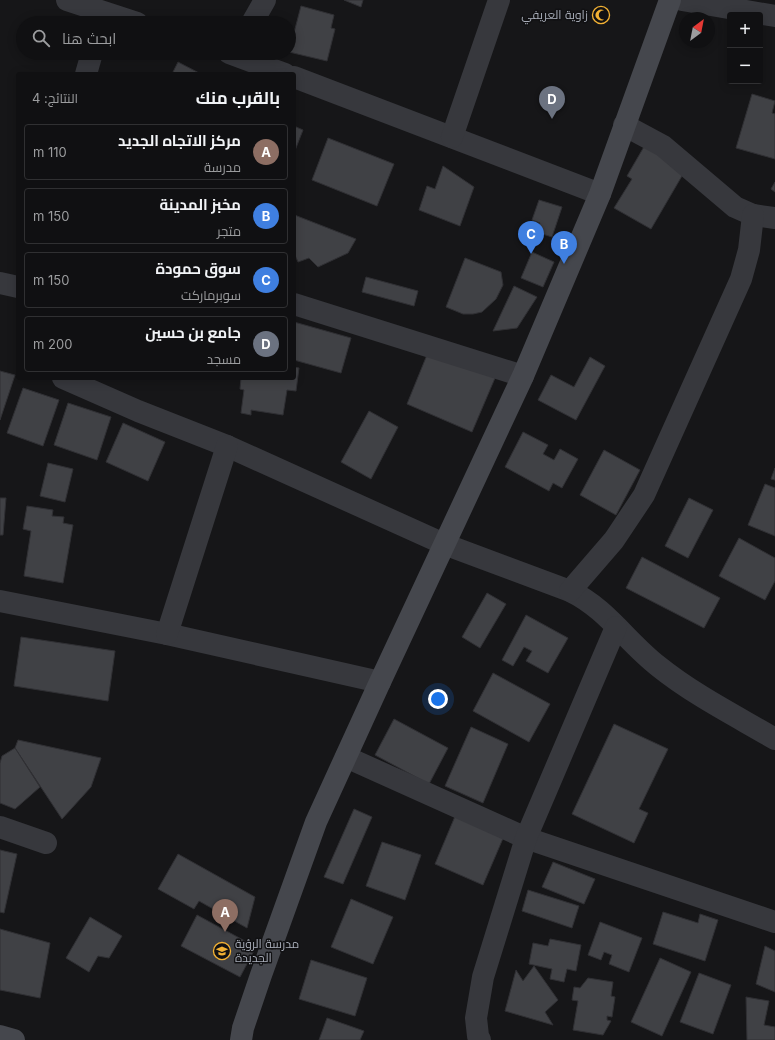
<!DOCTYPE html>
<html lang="ar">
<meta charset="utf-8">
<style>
:root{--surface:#101012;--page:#1e1e20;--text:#f1f3f6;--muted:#9c9d9f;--line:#303032;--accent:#f2b134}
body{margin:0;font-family:Inter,Cairo,sans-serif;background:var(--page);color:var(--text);direction:rtl}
.controls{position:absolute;right:12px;top:12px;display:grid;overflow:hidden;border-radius:4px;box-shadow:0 2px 10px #0003}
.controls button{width:36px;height:36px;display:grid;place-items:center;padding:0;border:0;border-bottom:1px solid var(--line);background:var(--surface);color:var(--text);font:20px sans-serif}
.compass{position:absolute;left:679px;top:12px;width:36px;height:36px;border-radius:50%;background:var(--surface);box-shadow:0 2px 10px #0003;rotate:32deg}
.you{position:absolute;left:438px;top:699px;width:14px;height:14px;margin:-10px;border:3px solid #fff;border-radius:50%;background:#1a73e8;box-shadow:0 0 0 6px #1a73e833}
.badge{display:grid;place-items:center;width:26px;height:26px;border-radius:50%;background:var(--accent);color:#fff;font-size:13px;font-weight:700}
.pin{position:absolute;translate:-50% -33px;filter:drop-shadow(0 1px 2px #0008)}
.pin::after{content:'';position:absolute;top:21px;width:14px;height:12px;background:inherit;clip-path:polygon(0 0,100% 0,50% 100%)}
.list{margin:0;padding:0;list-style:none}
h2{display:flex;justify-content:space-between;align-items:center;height:52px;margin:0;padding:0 16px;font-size:17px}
h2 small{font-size:13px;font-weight:400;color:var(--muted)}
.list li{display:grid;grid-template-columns:26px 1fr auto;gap:12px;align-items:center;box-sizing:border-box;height:56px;margin:0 8px 8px;padding:0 8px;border:1px solid var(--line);border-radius:4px}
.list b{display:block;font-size:15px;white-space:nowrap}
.list p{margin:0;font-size:13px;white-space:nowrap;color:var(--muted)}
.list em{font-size:13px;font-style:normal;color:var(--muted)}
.icon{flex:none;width:22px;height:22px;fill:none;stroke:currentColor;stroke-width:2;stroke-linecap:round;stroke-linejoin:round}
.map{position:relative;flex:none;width:775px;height:1040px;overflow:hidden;direction:ltr}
.search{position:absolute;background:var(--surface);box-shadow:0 2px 10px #0003;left:16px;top:16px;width:280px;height:44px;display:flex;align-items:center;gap:10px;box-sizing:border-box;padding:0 14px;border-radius:22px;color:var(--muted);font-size:15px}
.panel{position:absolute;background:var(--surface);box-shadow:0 2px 10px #0003;left:16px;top:72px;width:280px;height:308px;border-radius:4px;direction:rtl}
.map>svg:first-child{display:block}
.building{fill:#404145;stroke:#303034}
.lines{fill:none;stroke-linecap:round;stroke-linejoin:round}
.street{stroke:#37383d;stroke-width:22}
.secondary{stroke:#45474d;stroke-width:22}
.labels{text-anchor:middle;stroke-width:3;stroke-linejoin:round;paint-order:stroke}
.poi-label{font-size:12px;fill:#a8adb8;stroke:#111113;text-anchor:end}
</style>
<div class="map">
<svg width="775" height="1040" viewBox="0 0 775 1040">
<rect width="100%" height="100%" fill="#161618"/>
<!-- building -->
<g class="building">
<path d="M344,0H363L361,7Z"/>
<path d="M301,6L334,15L331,28L335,29L327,61L289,52Z"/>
<path d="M178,62L201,74H172Z"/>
<path d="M752,94L775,101L772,113L775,114V159L736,148Z"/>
<path d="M294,126L303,130L294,153Z"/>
<path d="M328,138L394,164L377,206L312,180Z"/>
<path d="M645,145L686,169L651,229L614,208L632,179L627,176Z"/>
<path d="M443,166L474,187L460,226L419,210L427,186L435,189Z"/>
<path d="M775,182V192L771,189Z"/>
<path d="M539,200L562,207L552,237L536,232L540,223L532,220Z"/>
<path d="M294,214L297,216L356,239L348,253L318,267L309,258L298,262L294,253Z"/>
<path d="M532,252L554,262L543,287L521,278Z"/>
<path d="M465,258L501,272L503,285L496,299L482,312L473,314H463L446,307Z"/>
<path d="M366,277L418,291L414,306L362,292Z"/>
<path d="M514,286L537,297L517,328L493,331Z"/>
<path d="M294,322L351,338L341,373L294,360Z"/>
<path d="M429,350L495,378L472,432L407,404Z"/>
<path d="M590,357L605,366L576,420L538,400L551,375L574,387Z"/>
<path d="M294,367L299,368L296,391L287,390L283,415L251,410V415L241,413L244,390L240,389L241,378H294Z"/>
<path d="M0,371L15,375L0,420Z"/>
<path d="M23,388L59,400L43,446L7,433Z"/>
<path d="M68,403L111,417L97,460L54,445Z"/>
<path d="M369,411L398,427L371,479L341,462Z"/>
<path d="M123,423L165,442L148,481L106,462Z"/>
<path d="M523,432L548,445L543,454L554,460L560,449L578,459L562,488L553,483L549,491L505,467Z"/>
<path d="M604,450L640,470L616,515L580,495Z"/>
<path d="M48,463L73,469L65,502L40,496Z"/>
<path d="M775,468V480L771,479Z"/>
<path d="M765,484L775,488V536L748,525Z"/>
<path d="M0,498H6L3,535H0Z"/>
<path d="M689,498L713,510L688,558L665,546Z"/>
<path d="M27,506L53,510L52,516L64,517L63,523L73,525L63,583L24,576L31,531L23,529Z"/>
<path d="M739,538L775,558V581L765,600L719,576Z"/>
<path d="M642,557L720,598L704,628L626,588Z"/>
<path d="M487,593L506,604L480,648L462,637Z"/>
<path d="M526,615L568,638L548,673L526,661L532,651L524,647L513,666L502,660Z"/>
<path d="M21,637L115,651L108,701L14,686Z"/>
<path d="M493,673L550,704L529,742L473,711Z"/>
<path d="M394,719L448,748L429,784L375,755Z"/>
<path d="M614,724L668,749L639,809L648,813L634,843L572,814Z"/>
<path d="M471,727L508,744L483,803L445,786Z"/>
<path d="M18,740L101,758L91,787L62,819L15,748Z"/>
<path d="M15,748L40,787L15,809L0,803V763L2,756Z"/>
<path d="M354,809L372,817L343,884L324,877Z"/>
<path d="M456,814L504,836L483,885L435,864Z"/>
<path d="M382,842L421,855L405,900L366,886Z"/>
<path d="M0,850L17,854L4,913L0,912Z"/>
<path d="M178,854L255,897L247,928L199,901L194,909L158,889Z"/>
<path d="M553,862L595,879L584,904L542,887Z"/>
<path d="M528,890L579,906L572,928L522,911Z"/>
<path d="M351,899L393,917L373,964L331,947Z"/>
<path d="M663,912L698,923L700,914L718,920L705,961L653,944Z"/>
<path d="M197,915L256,947L240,977L181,946Z"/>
<path d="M90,917L122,936L109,958L98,956L89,972L66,958Z"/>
<path d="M600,922L642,938L629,972L609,964L612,955L604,952L601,960L588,955Z"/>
<path d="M0,929L50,943L40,998L0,990Z"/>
<path d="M550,939L581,945L576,971L567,969L564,982L550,979L552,969L529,964L533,943L548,946Z"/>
<path d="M765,946L775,951V992L756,984Z"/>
<path d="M660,958L691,972L662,1036L631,1022Z"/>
<path d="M311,960L367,978L355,1016L299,999Z"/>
<path d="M534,966L558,1000L545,1012L553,1025L505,1011L516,970L523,981Z"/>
<path d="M699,973L731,985L713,1034L680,1022Z"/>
<path d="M588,978L613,982L611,996L615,997L612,1017L607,1016V1020L611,1021L603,1035L573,1030L578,1001L572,1000L574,987L580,988Z"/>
<path d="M746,997L769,1001L764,1025L775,1027V1040H747Z"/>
<path d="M327,1018L364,1031L360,1040H319Z"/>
</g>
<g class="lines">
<!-- street -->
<g class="street">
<path d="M67,0L137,23"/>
<path d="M682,0L775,16"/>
<path d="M252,23L265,0"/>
<path d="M229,53L285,74"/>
<path d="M86,74L92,53"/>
<path d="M294,77L600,194"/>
<path d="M624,125L663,146L735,207L753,215L775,218"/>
<path d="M452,137L499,0"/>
<path d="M0,283L18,287"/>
<path d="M294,304L523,376"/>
<path d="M63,378L138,411L227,446L444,544L570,591C606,608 627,642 658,666C694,695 736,716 775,739"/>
<path d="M570,591L614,540L644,495L741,279L749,250L753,215"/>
<path d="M0,601L167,634L380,682"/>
<path d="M167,634L227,446"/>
<path d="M346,757L526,838L775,922"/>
<path d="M0,827L46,843"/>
<path d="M480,1040L478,1036L476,1018L483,977L526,838L616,627"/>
</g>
<!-- secondary -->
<g class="secondary">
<path d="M0,1036L14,1040"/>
<path d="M241,1040L243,1028L261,975L316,822L380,682L523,376L600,194L670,0"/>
</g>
</g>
<!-- icons -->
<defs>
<g id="mosque-ring" transform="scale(0.9)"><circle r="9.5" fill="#111113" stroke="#f2b134" stroke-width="1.5"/><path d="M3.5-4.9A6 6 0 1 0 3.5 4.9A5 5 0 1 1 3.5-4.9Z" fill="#f2b134"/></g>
<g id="school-ring" transform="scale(0.9)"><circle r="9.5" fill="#111113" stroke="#f2b134" stroke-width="1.5"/><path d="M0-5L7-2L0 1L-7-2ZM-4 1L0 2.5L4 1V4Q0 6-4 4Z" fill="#f2b134"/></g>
</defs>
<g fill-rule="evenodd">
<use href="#mosque-ring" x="601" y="15"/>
<use href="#school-ring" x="222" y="951"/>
</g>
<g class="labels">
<!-- poi labels -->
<g class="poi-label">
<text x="588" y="19">زاوية العريفي</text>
<text x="235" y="948" text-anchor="start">مدرسة الرؤية<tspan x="235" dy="14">الجديدة</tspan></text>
</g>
</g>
</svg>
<div class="controls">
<button>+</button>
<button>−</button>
</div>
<svg class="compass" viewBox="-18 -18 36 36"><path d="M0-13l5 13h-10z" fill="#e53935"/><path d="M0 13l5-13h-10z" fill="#9c9d9f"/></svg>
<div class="you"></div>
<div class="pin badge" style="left:225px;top:932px;background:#8d6e63">A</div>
<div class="pin badge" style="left:564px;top:264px;background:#3f7fe0">B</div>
<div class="pin badge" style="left:531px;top:254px;background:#3f7fe0">C</div>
<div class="pin badge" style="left:552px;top:119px;background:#6b7280">D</div>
<div class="search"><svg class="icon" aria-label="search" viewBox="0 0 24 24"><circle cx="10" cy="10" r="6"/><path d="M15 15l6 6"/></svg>ابحث هنا</div>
<section class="panel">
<h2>بالقرب منك<small>النتائج: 4</small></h2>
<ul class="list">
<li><span class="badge" style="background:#8d6e63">A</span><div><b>مركز الاتجاه الجديد</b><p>مدرسة</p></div><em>110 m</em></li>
<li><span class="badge" style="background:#3f7fe0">B</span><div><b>مخبز المدينة</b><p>متجر</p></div><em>150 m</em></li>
<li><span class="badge" style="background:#3f7fe0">C</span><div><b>سوق حمودة</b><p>سوبرماركت</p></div><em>150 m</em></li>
<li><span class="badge" style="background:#6b7280">D</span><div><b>جامع بن حسين</b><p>مسجد</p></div><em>200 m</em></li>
</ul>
</section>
</div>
